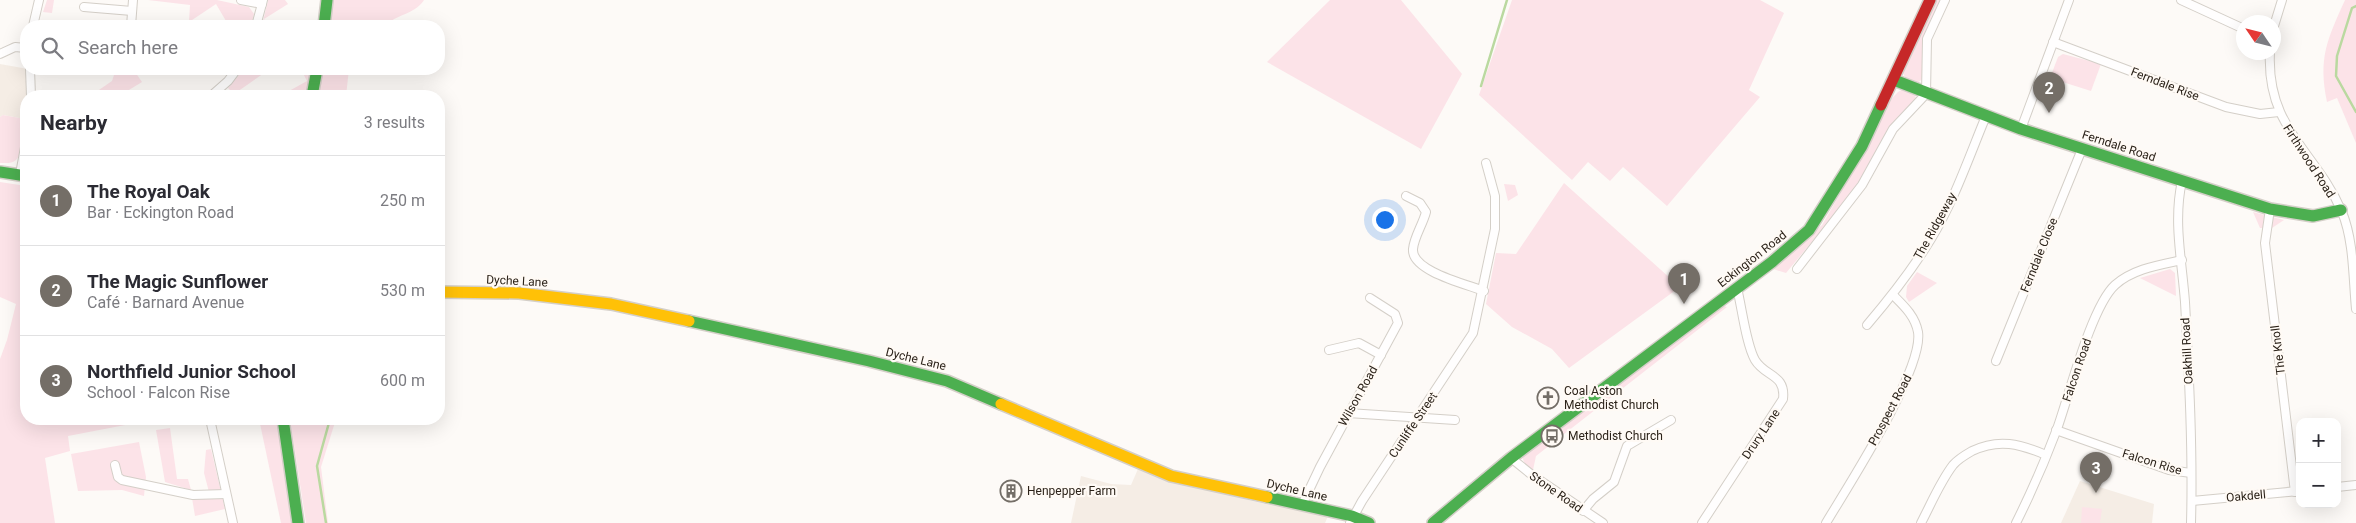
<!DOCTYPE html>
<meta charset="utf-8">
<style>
:root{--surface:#fff;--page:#f7f7f7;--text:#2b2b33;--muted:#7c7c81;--line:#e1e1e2;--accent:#746e67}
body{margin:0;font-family:Roboto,sans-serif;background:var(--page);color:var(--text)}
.controls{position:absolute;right:15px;bottom:15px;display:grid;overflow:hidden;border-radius:10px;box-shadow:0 5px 20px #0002}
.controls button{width:45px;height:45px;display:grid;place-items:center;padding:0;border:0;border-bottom:1px solid var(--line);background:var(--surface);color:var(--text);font:25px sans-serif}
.compass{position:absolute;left:2236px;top:15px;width:45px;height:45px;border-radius:50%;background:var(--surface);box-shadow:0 5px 20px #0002;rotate:305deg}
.you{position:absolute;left:1384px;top:219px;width:18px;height:18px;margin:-12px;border:4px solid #fff;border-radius:50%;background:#1a73e8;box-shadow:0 0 0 8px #1a73e833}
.badge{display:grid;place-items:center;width:32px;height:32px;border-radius:50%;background:var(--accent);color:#fff;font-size:16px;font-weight:700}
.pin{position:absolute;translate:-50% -41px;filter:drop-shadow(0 1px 2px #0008)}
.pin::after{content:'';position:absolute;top:26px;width:18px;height:15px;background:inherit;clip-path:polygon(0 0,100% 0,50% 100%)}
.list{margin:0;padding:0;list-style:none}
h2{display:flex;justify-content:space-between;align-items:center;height:65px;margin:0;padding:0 20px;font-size:21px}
h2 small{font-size:16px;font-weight:400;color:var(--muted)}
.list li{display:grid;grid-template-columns:32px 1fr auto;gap:15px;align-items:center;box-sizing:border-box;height:90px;padding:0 20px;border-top:1px solid var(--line)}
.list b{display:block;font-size:19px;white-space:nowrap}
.list p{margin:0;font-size:16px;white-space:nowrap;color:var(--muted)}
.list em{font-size:16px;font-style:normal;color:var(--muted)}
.icon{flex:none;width:28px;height:28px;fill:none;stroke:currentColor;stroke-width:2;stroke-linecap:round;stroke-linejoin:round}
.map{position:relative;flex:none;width:2356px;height:523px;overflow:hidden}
.search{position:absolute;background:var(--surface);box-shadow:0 5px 20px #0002;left:20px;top:20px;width:425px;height:55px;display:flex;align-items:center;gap:12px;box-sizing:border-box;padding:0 18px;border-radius:20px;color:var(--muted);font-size:19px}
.panel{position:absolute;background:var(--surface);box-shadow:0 5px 20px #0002;left:20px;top:90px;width:425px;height:335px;border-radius:20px}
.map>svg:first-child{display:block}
.built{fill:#f5ede5}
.green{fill:#fce3e8}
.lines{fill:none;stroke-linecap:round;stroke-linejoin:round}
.stream{stroke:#bad9a0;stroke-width:2.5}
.street-casing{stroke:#d4cfc8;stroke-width:10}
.fast-casing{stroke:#d4cfc8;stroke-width:14}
.slow-casing{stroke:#d4cfc8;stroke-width:14}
.jam-casing{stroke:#d4cfc8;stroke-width:14}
.street{stroke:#fffefe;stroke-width:8}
.fast{stroke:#4caf50;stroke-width:11}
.slow{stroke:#ffc107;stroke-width:11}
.jam{stroke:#c62828;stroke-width:11}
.labels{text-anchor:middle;stroke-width:4.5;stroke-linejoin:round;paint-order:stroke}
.street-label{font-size:12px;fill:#2b2219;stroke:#fffaf5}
.poi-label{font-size:12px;fill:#2b2219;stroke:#fffaf5;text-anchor:start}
</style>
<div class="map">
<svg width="2356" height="523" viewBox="0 0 2356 523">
<rect width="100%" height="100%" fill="#fdfaf7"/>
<!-- built -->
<g class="built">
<path d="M0,64L28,69L25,119L3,115L0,117Z"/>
<path d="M1138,469L1252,501L1328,516L1325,523H1071L1081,476L1111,484L1131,485Z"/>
<path d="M2080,481L2154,504L2152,523H2061Z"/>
</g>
<!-- green -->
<g class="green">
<path d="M47,0H54L52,13L43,12Z"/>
<path d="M148,0H217L249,7L254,14L251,26H229L216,4L189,22L190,5Z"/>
<path d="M268,0H285L288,4L264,19L269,26H262Z"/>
<path d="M331,0H424C414,15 396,14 385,26H328Z"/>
<path d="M1330,0H1401L1462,74L1421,149L1267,62Z"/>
<path d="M1512,0H1760L1784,13L1749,90L1760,97L1667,206L1623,167L1610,181L1588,162L1572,180L1479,95Z"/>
<path d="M1935,0H1941L1923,41L1922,79L1918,83C1911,84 1906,80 1903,73Z"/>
<path d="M2345,0H2356V143L2337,98L2327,102C2318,58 2327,40 2345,0Z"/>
<path d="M2063,54L2101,64L2091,91L2050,78L2058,57Z"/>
<path d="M116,69H133L142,82L119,96H95L96,92L112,81Z"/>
<path d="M244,69H270L234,94L228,88Z"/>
<path d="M301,69H313L306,96H280L307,81Z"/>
<path d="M322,69H349L346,96H318Z"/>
<path d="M1903,89L1915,95L1916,99L1888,130L1864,175L1849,197L1786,273L1773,269L1822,225L1859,161L1889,101L1898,92Z"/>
<path d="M3,115L25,119C23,128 23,155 16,160C12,164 5,163 0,163V117Z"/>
<path d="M0,182L26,186V419H68L69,423L97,419H141V422L68,436L70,451L45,458L55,523H0V359L7,340L16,304L0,297Z"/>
<path d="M1564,183L1680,287L1569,368L1552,349L1512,327L1486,304L1496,253L1516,254Z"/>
<path d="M1504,184L1515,185L1518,195L1508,201Z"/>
<path d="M2253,212L2284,220L2272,228H2260Z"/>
<path d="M2170,269L2175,273L2176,296L2140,278Z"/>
<path d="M1917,272L1937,283L1909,302L1906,297L1907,286Z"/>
<path d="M1724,306L1727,307L1536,456L1533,470L1525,464L1522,457L1638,366Z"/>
<path d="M259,419H278L294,523H281Z"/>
<path d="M290,419H336L321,467L328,523H306Z"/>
<path d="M170,428L177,479H188L191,490L165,482L156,430Z"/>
<path d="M139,442L146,477L144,496L122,490L78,491L71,454Z"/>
<path d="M211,449L225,509L195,516L192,498L209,492L204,473L206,450Z"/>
<path d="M2082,507L2102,509L2100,523H2081Z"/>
</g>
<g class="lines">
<!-- stream -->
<g class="stream">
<path d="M2356,6L2352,8L2337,56L2336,76L2356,112"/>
<path d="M1481,86L1507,0"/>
<path d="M326,523L317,466L330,419"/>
</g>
<!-- street casing -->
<g class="street-casing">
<g id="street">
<path d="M241,0L262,4"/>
<path d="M2181,0L2244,29"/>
<path d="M84,7L132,11"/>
<path d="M33,26L39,0"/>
<path d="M131,26L133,0"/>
<path d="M256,26L263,0"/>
<path d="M2274,26L2282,0"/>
<path d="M2053,42L2226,107L2260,114L2279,112"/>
<path d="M2270,52C2266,129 2316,151 2342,212C2354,241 2353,278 2356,309"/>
<path d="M0,54L15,47L26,48"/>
<path d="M30,69L31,96"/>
<path d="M211,96L228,81L237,69"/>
<path d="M2021,129L2069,0"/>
<path d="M20,174L26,142"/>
<path d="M2182,181C2173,221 2182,261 2185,302C2189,375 2193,450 2191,523"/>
<path d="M1406,196L1420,203L1426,212C1423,224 1414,237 1413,249C1411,271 1466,284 1484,291"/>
<path d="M2270,209L2265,243L2295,492"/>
<path d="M1797,269L1862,185L1893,129L1926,94L1927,39L1945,0"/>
<path d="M1867,325C1890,298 1912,270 1931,239C1954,201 1969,157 1986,116"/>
<path d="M1329,350L1359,343L1381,355"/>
<path d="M1996,361L2082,149"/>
<path d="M1348,413L1455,420"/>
<path d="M210,419L233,523"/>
<path d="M2056,430L2169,470L2191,473"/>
<path d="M1511,458L1532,475L1603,523"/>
<path d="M115,465L118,477L122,480L193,495L226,494"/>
<path d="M2337,487L2356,485"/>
<path d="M2192,501L2298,491"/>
<path d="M1302,505L1320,467L1398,323L1395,314L1370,298"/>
<path d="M1583,511L1593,499L1614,482L1627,446L1671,420"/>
<path d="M1350,523L1362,501L1473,333L1495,229V196L1486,163"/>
<path d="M1702,523L1783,399C1786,374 1765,377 1755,360C1746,344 1742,308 1737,288"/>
<path d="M1826,523C1848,486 1924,369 1918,332C1915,316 1904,306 1893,295"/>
<path d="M1921,523C1931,504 1940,482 1953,465C1958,459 1965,455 1972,451C1999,438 2020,444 2046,455"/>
<path d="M2016,523C2031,493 2045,461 2057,429C2069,396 2091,307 2115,285C2133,269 2159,265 2182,260"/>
</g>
</g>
<!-- fast casing -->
<g class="fast-casing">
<g id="fast">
<path d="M324,26L327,0"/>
<path d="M1894,80L2021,129L2270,209L2313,216L2341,210"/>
<path d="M312,96L317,69"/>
<path d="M0,172L26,176"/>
<path d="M689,321L869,361L947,381L1001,404"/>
<path d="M283,419L298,523"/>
<path d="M1267,497L1352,516L1369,523"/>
<path d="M1433,523L1511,458L1772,262L1809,230L1862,146L1881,105"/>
</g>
</g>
<!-- slow casing -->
<g class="slow-casing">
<g id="slow">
<path d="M439,292L519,293L611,304L689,321"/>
<path d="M1001,404L1171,476L1267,497"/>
</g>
</g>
<!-- jam casing -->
<g class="jam-casing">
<path id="jam" d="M1881,105L1930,0"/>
</g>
<!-- street -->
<use href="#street" class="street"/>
<!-- fast -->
<use href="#fast" class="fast"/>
<!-- slow -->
<use href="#slow" class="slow"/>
<!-- jam -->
<use href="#jam" class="jam"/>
</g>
<!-- icons -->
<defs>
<g id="church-ring" transform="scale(1.125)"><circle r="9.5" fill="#fffaf5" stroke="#746e67" stroke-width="1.5"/><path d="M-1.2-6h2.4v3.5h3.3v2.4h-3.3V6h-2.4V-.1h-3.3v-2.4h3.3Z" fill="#746e67"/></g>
<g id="bus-ring" transform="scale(1.125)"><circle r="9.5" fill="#fffaf5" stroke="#746e67" stroke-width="1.5"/><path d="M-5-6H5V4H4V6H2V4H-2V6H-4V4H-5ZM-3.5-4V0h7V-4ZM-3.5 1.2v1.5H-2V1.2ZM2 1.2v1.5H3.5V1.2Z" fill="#746e67"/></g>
<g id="building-ring" transform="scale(1.125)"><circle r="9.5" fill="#fffaf5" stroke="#746e67" stroke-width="1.5"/><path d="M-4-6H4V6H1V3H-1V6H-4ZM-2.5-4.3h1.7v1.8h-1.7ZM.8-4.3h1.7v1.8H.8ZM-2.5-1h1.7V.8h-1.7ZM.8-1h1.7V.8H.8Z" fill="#746e67"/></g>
</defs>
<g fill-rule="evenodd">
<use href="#church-ring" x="1548" y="398"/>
<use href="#bus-ring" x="1552" y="436"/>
<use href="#building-ring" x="1011" y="491"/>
</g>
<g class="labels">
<!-- street labels -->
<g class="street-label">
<text transform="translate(2165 84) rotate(21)" y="4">Ferndale Rise</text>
<text transform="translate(2119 146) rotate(18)" y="4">Ferndale Road</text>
<text transform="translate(2309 161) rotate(57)" y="4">Firthwood Road</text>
<text transform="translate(1935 226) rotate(-61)" y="4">The Ridgeway</text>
<text transform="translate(2039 255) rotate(-68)" y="4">Ferndale Close</text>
<text transform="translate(1752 259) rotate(-38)" y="4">Eckington Road</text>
<text transform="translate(517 281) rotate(3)" y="4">Dyche Lane</text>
<text transform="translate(2278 350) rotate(-97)" y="4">The Knoll</text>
<text transform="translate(2187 351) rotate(-93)" y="4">Oakhill Road</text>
<text transform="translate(916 359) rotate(14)" y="4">Dyche Lane</text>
<text transform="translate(2077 370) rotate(-71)" y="4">Falcon Road</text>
<text transform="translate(1358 396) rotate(-61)" y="4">Wilson Road</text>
<text transform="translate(1890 410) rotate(-62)" y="4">Prospect Road</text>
<text transform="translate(1413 425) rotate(-56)" y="4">Cunliffe Street</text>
<text transform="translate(1761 434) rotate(-56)" y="4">Drury Lane</text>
<text transform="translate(2152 462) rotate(17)" y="4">Falcon Rise</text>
<text transform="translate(1297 490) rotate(13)" y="4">Dyche Lane</text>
<text transform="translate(1556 492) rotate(35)" y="4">Stone Road</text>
<text transform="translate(2246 496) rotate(-5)" y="4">Oakdell</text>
</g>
<!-- poi labels -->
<g class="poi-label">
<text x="1564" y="395">Coal Aston<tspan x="1564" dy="14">Methodist Church</tspan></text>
<text x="1568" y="440">Methodist Church</text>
<text x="1027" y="495">Henpepper Farm</text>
</g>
</g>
</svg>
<div class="controls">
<button>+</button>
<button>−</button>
</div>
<svg class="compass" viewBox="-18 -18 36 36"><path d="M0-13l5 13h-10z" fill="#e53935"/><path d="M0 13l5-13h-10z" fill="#7c7c81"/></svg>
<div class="you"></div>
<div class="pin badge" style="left:1684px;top:304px">1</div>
<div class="pin badge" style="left:2049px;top:113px">2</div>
<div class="pin badge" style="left:2096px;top:493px">3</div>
<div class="search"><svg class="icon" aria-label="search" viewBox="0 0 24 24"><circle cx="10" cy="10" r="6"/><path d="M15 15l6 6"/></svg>Search here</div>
<section class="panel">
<h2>Nearby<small>3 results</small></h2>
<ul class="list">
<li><span class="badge">1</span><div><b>The Royal Oak</b><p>Bar · Eckington Road</p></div><em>250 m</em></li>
<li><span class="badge">2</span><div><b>The Magic Sunflower</b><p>Café · Barnard Avenue</p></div><em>530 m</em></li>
<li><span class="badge">3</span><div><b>Northfield Junior School</b><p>School · Falcon Rise</p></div><em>600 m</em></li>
</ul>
</section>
</div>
